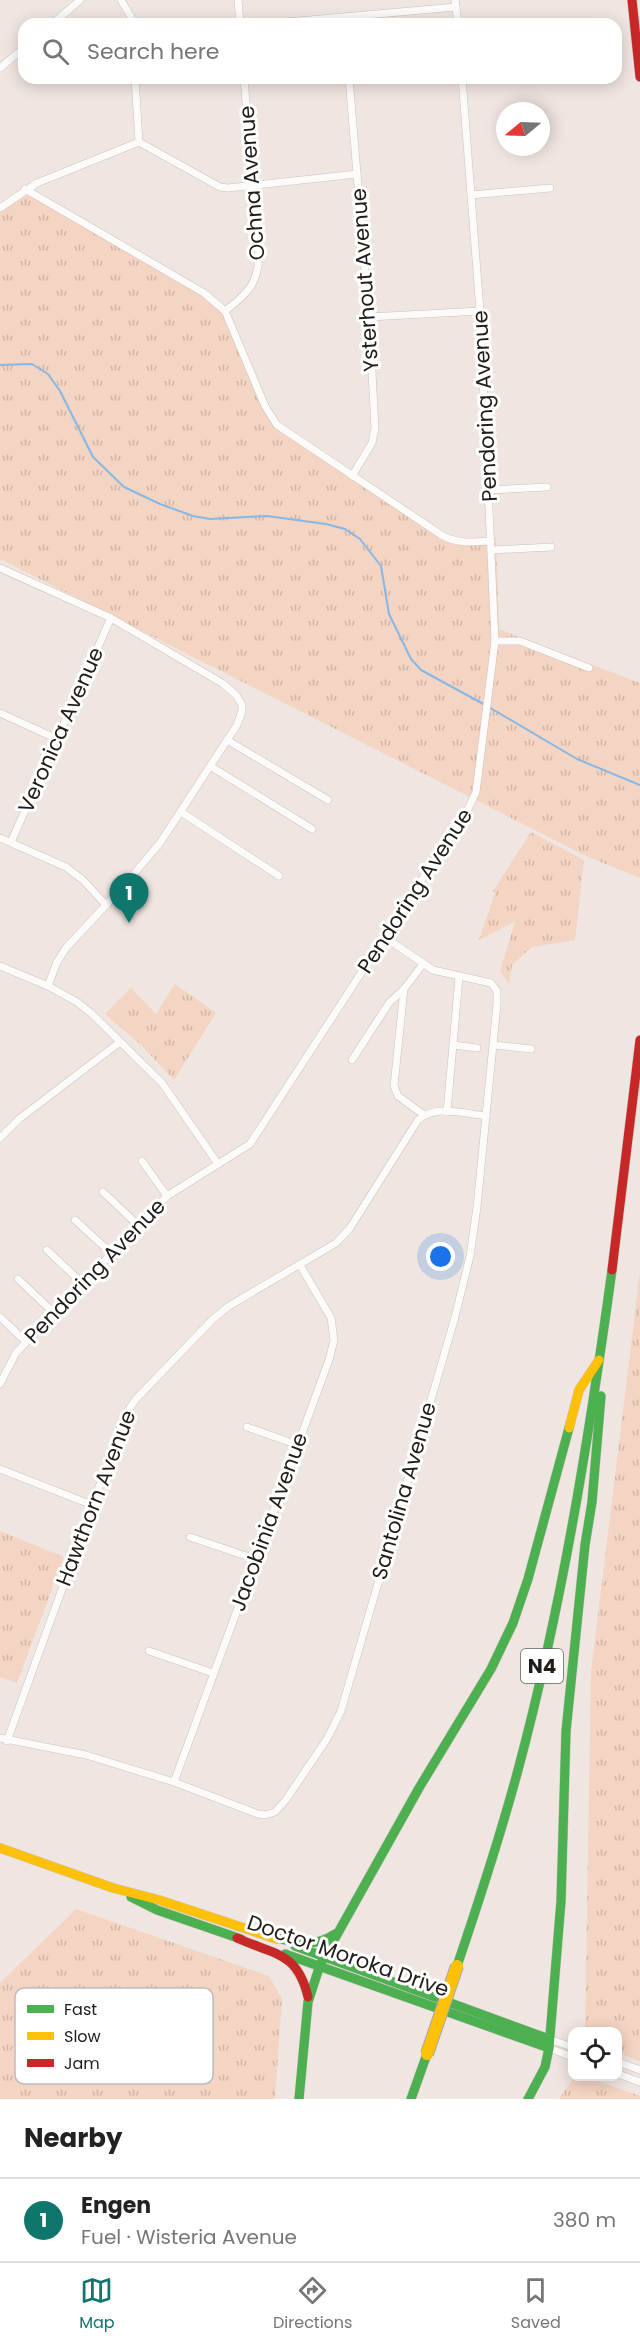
<!DOCTYPE html>
<meta charset="utf-8">
<style>
:root{--surface:#fff;--page:#f2f2f2;--text:#222;--muted:#767676;--line:#e0e0e0;--accent:#0f766e}
body{margin:0;font-family:Poppins,sans-serif;background:var(--page);color:var(--text)}
.controls{position:absolute;right:18px;bottom:18px;display:grid;overflow:hidden;border-radius:12px;box-shadow:0 3px 15px #0003}
.controls button{width:54px;height:54px;display:grid;place-items:center;padding:0;border:0;border-bottom:2px solid var(--line);background:var(--surface);color:var(--text);font:30px sans-serif}
.compass{position:absolute;left:496px;top:102px;width:54px;height:54px;border-radius:50%;background:var(--surface);box-shadow:0 3px 15px #0003;rotate:251deg}
.you{position:absolute;left:441px;top:1257px;width:21px;height:21px;margin:-15px;border:4px solid #fff;border-radius:50%;background:#1a73e8;box-shadow:0 0 0 9px #1a73e833}
.badge{display:grid;place-items:center;width:39px;height:39px;border-radius:50%;background:var(--accent);color:#fff;font-size:20px;font-weight:700}
.pin{position:absolute;translate:-50% -50px;filter:drop-shadow(0 2px 3px #0008)}
.pin::after{content:'';position:absolute;top:32px;width:21px;height:18px;background:inherit;clip-path:polygon(0 0,100% 0,50% 100%)}
.list{margin:0;padding:0;list-style:none}
h2{display:flex;justify-content:space-between;align-items:center;height:78px;margin:0;padding:0 24px;font-size:26px}
h2 small{font-size:20px;font-weight:400;color:var(--muted)}
.list li{display:grid;grid-template-columns:39px 1fr auto;gap:18px;align-items:center;box-sizing:border-box;height:84px;padding:0 24px;border-top:2px solid var(--line)}
.list b{display:block;font-size:22px;white-space:nowrap}
.list p{margin:0;font-size:20px;white-space:nowrap;color:var(--muted)}
.list em{font-size:20px;font-style:normal;color:var(--muted)}
.icon{flex:none;width:33px;height:33px;fill:none;stroke:currentColor;stroke-width:2;stroke-linecap:round;stroke-linejoin:round}
.map{position:relative;flex:none;width:640px;height:2099px;overflow:hidden}
.search{position:absolute;background:var(--surface);box-shadow:0 3px 15px #0003;left:18px;right:18px;top:18px;height:66px;display:flex;align-items:center;gap:15px;box-sizing:border-box;padding:0 21px;border-radius:18px;color:var(--muted);font-size:22px}
.sheet{height:162px;background:var(--surface)}
nav{display:flex;justify-content:space-around;align-items:center;box-sizing:border-box;height:84px;border-top:2px solid var(--line);background:var(--surface);font-size:16px;color:var(--muted)}
nav a{display:grid;justify-items:center;gap:3px}
nav .on{color:var(--accent)}
.map>svg:first-child{display:block}
.grass{fill:url(#grass-tufts)}
.lines{fill:none;stroke-linecap:round;stroke-linejoin:round}
.stream{stroke:#86b8e5;stroke-width:2}
.street-casing{stroke:#cac2be;stroke-width:8}
.fast-casing{stroke:#cac2be;stroke-width:10}
.slow-casing{stroke:#cac2be;stroke-width:10}
.jam-casing{stroke:#cac2be;stroke-width:10}
.street{stroke:#fdfbfa;stroke-width:7}
.fast{stroke:#4caf50;stroke-width:9}
.slow{stroke:#ffc107;stroke-width:9}
.jam{stroke:#c62828;stroke-width:9}
.slow-bridge-casing{stroke:#a3a8ae;stroke-width:14;stroke-linecap:butt}
.slow-bridge{stroke:#ffc107;stroke-width:12}
.labels{text-anchor:middle;stroke-width:6;stroke-linejoin:round;paint-order:stroke}
.shield{fill:#fff;stroke:#64605d;stroke-width:1.5}
.shield-label{font-size:20px;font-weight:bold;fill:#221c18}
.street-label{font-size:21px;fill:#221c18;stroke:#fff}
.key{fill:#fff;stroke:#bdbbba;stroke-width:1.5}
.key-label{font-size:16px;fill:#221c18}
</style>
<div class="map">
<svg width="640" height="2099" viewBox="0 0 640 2099">
<defs>
<pattern id="grass-tufts" width="24" height="20" patternUnits="userSpaceOnUse" patternTransform="scale(1.5)"><rect width="24" height="20" fill="#f4d4c2"/><path d="M3 7l-1-3M5 7V3M7 7l1-3M15 17l-1-3M17 17v-4M19 17l1-3" fill="none" stroke="#d1b5a6"/></pattern>
</defs>
<rect width="100%" height="100%" fill="#f0e6e1"/>
<!-- grass -->
<g class="grass">
<path d="M20,191L226,307L273,421L452,539L496,538L499,629L640,683V878L588,857L0,559V209Z"/>
<path d="M531,832L584,860L575,940L532,947L512,965L509,984L500,971L515,922L479,940L495,893L493,891Z"/>
<path d="M175,984L216,1013L174,1080L141,1045L105,1014L131,988L156,1014Z"/>
<path d="M640,1272V2061L618,2053V2032L585,2031L591,1672Z"/>
<path d="M0,1531L64,1557L17,1683L0,1677Z"/>
<path d="M76,1909L269,1976L282,1999L275,2099H0V1983Z"/>
<path d="M575,2076L586,2077L640,2096V2099H559Z"/>
</g>
<g class="lines">
<!-- stream -->
<path class="stream" d="M0,365L32,364L48,374L60,391L93,457L124,487L160,504L193,516L210,519L267,516L326,524L345,529L360,539L381,566L389,614L411,659L421,670L487,706L577,759L640,785"/>
<!-- street casing -->
<g class="street-casing">
<g id="street">
<path d="M121,0L131,17L132,24"/>
<path d="M238,0L240,24"/>
<path d="M455,0L458,24"/>
<path d="M52,24L80,0"/>
<path d="M264,24L456,7"/>
<path d="M0,68L24,48"/>
<path d="M135,78L139,142L220,187L228,188L357,174"/>
<path d="M349,78L369,317L375,428L372,443L352,476"/>
<path d="M25,189L204,293L225,311L265,406L277,425L443,536C459,544 473,542 491,541"/>
<path d="M471,195L550,188"/>
<path d="M0,208L37,183L139,142"/>
<path d="M225,311C247,294 258,284 259,256L244,78"/>
<path d="M369,317L480,311"/>
<path d="M489,490L547,487"/>
<path d="M491,550L551,547"/>
<path d="M0,568L111,618L222,683L236,695L242,705V711L237,725L160,843L121,889L66,948L57,962L48,986"/>
<path d="M495,641H520L589,668"/>
<path d="M0,713L57,739"/>
<path d="M227,740L328,800"/>
<path d="M210,766L312,829"/>
<path d="M181,812L279,876"/>
<path d="M0,838L66,867L83,880L106,905"/>
<path d="M11,842L111,618"/>
<path d="M0,966L48,986L77,1002L91,1013L162,1083L218,1164"/>
<path d="M404,989L394,1086L398,1096L424,1115"/>
<path d="M453,1045L477,1048"/>
<path d="M494,1045L531,1049"/>
<path d="M352,1060L389,1003L404,989L423,964"/>
<path d="M447,1112L459,977"/>
<path d="M0,1138L19,1119L120,1042"/>
<path d="M142,1161L167,1196"/>
<path d="M103,1192L138,1225"/>
<path d="M75,1220L111,1253"/>
<path d="M47,1250L82,1283"/>
<path d="M18,1279L54,1313"/>
<path d="M0,1317L26,1342"/>
<path d="M0,1384L16,1353L167,1196L250,1144L469,807L476,792L495,641L480,311L462,78"/>
<path d="M247,1427L298,1445"/>
<path d="M0,1469L92,1505"/>
<path d="M190,1537L255,1559"/>
<path d="M149,1651L213,1673"/>
<path d="M0,1738L86,1755L174,1782L258,1814L265,1815L275,1812L285,1801L327,1739L341,1711L455,1317L470,1256L477,1207L497,1004V991L491,983L433,970L386,938"/>
<path d="M7,1741L125,1415L136,1399L213,1319L229,1306L336,1243L350,1228L418,1120C436,1104 465,1114 486,1116"/>
<path d="M174,1782L329,1360L334,1340L331,1318L300,1265"/>
<path d="M549,2039L572,2047"/>
<path d="M549,2048L572,2057"/>
<path d="M618,2062L640,2070"/>
<path d="M618,2074L640,2082"/>
</g>
</g>
<!-- fast casing -->
<g class="fast-casing">
<g id="fast">
<path d="M131,1897L157,1910L241,1939"/>
<path d="M271,1937C295,1942 313,1949 335,1934"/>
<path d="M295,1946L549,2039"/>
<path d="M285,1954L549,2048"/>
<path d="M457,1966C479,1901 500,1837 518,1770C562,1606 589,1438 612,1270"/>
<path d="M299,2099L308,2002L320,1965L419,1788L491,1669L513,1623L528,1579L569,1428"/>
<path d="M411,2099L427,2054"/>
<path d="M528,2099L545,2067L549,2048L561,1901L566,1731L585,1545L592,1502L601,1396"/>
</g>
</g>
<!-- slow casing -->
<g class="slow-casing">
<g id="slow">
<path d="M569,1428L579,1390L599,1360"/>
<path d="M0,1848L113,1888L159,1900L277,1939"/>
</g>
</g>
<!-- jam casing -->
<g class="jam-casing">
<g id="jam">
<path d="M632,0L640,77"/>
<path d="M612,1270L640,1040"/>
<path d="M237,1938C274,1955 297,1951 308,1997"/>
</g>
</g>
<!-- street -->
<use href="#street" class="street"/>
<!-- fast -->
<use href="#fast" class="fast"/>
<!-- slow -->
<use href="#slow" class="slow"/>
<!-- jam -->
<use href="#jam" class="jam"/>
<!-- slow-bridge casing -->
<g class="slow-bridge-casing">
<path id="slow-bridge" d="M427,2054L457,1966"/>
</g>
<!-- slow-bridge -->
<use href="#slow-bridge" class="slow-bridge"/>
</g>
<g class="labels">
<!-- shield labels -->
<rect class="shield" x="521" y="1649" width="42" height="34" rx="4.5"/>
<g class="shield-label">
<text x="542" y="1673">N4</text>
</g>
<!-- street labels -->
<g class="street-label">
<text transform="translate(252 183) rotate(-94)" y="7">Ochna Avenue</text>
<text transform="translate(365 280) rotate(-94)" y="7">Ysterhout Avenue</text>
<text transform="translate(485 406) rotate(-93)" y="7">Pendoring Avenue</text>
<text transform="translate(61 730) rotate(-66)" y="7">Veronica Avenue</text>
<text transform="translate(415 891) rotate(-57)" y="7">Pendoring Avenue</text>
<text transform="translate(95 1271) rotate(-46)" y="7">Pendoring Avenue</text>
<text transform="translate(404 1491) rotate(-74)" y="7">Santolina Avenue</text>
<text transform="translate(96 1498) rotate(-69)" y="7">Hawthorn Avenue</text>
<text transform="translate(269 1522) rotate(-70)" y="7">Jacobinia Avenue</text>
<text transform="translate(348 1956) rotate(19)" y="7">Doctor Moroka Drive</text>
</g>
</g>
<!-- legend -->
<rect x="15" y="1988" width="198" height="96" rx="9" class="key"/>
<rect x="27" y="2005" width="27" height="8" fill="#4caf50"/>
<rect x="27" y="2032" width="27" height="8" fill="#ffc107"/>
<rect x="27" y="2059" width="27" height="8" fill="#c62828"/>
<g class="key-label">
<text x="64" y="2015">Fast</text>
<text x="64" y="2042">Slow</text>
<text x="64" y="2069">Jam</text>
</g>
</svg>
<div class="controls">
<button><svg class="icon" aria-label="locate" viewBox="0 0 24 24"><circle cx="12" cy="12" r="6"/><path d="M12 2v4M12 18v4M2 12h4M18 12h4"/></svg></button>
</div>
<svg class="compass" viewBox="-18 -18 36 36"><path d="M0-13l5 13h-10z" fill="#e53935"/><path d="M0 13l5-13h-10z" fill="#767676"/></svg>
<div class="you"></div>
<div class="pin badge" style="left:129px;top:923px">1</div>
<div class="search"><svg class="icon" aria-label="search" viewBox="0 0 24 24"><circle cx="10" cy="10" r="6"/><path d="M15 15l6 6"/></svg>Search here</div>
</div>
<section class="sheet">
<h2>Nearby<small></small></h2>
<ul class="list">
<li><span class="badge">1</span><div><b>Engen</b><p>Fuel · Wisteria Avenue</p></div><em>380 m</em></li>
</ul>
</section>
<nav>
<a class="on"><svg class="icon" aria-label="map" viewBox="0 0 24 24"><path d="M3 6l6-2 6 2 6-2v14l-6 2-6-2-6 2zM9 4v14M15 6v14"/></svg>Map</a>
<a><svg class="icon" aria-label="directions" viewBox="0 0 24 24"><path d="M12 3l9 9-9 9-9-9zM9 14v-3h6M13 9l2 2-2 2"/></svg>Directions</a>
<a><svg class="icon" aria-label="saved" viewBox="0 0 24 24"><path d="M7 4h10v16l-5-4-5 4z"/></svg>Saved</a>
</nav>
